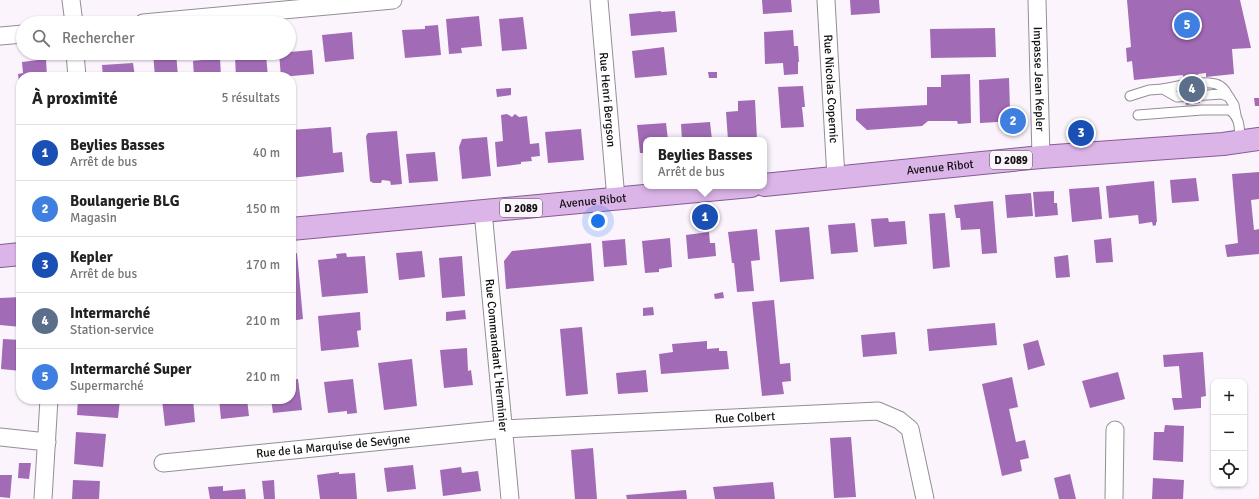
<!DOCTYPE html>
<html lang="fr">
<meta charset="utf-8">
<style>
:root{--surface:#fff;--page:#f6f6f6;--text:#222;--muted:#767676;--line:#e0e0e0;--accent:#526000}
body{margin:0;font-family:Signika,sans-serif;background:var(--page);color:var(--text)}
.controls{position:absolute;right:12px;bottom:12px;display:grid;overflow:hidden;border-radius:8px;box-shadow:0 1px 3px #0004}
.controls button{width:36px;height:36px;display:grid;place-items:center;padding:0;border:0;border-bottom:1px solid var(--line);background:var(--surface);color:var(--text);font:20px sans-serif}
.you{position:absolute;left:598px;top:221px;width:14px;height:14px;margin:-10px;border:3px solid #fff;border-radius:50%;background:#1a73e8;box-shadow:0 0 0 6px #1a73e833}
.badge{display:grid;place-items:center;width:26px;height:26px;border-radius:50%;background:var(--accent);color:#fff;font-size:13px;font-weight:700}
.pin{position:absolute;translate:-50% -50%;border:2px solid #fff;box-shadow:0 1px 4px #0006}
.popup{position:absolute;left:643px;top:137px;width:124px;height:52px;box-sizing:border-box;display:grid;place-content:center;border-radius:8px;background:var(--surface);filter:drop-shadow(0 1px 3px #0005);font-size:13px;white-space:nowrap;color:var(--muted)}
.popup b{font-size:15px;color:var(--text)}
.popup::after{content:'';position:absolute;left:50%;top:100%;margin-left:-8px;border:8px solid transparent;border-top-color:var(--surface)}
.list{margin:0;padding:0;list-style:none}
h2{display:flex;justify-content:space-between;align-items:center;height:52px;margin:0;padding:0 16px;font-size:17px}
h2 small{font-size:13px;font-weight:400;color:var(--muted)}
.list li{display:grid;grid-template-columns:26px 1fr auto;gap:12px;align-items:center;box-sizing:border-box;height:56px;padding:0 16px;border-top:1px solid var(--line)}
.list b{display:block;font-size:15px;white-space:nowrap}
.list p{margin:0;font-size:13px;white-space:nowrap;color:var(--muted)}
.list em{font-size:13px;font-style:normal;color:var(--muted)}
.icon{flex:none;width:22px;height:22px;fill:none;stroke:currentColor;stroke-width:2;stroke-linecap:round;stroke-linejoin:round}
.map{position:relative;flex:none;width:1259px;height:499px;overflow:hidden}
.search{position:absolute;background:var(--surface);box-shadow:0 1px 3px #0004;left:16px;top:16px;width:280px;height:44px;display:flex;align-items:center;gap:10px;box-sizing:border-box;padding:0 14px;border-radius:22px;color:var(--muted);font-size:15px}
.panel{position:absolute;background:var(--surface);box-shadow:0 1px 3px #0004;left:16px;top:72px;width:280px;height:332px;border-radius:16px}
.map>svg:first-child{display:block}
.building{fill:#a26bb6}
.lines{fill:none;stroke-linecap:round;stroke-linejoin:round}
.service-casing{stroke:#938e96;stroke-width:11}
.minor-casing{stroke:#938e96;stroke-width:19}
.primary-casing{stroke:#855b93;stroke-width:24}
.service{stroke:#fff;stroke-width:9}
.minor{stroke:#fff;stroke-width:17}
.primary{stroke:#dbb5e8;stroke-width:22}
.labels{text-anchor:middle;stroke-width:3.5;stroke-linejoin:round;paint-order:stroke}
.shield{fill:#fbf4fd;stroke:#575458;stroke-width:1}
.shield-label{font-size:11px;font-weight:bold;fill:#110f11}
.street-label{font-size:12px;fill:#110f11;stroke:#fbf4fd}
</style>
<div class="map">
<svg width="1259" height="499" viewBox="0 0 1259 499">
<rect width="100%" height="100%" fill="#fbf4fd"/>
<!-- building -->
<g class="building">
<path d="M762,0H791L792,12L763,14Z"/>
<path d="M850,0H879L880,13L851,15Z"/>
<path d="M1127,0H1240L1251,48L1232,49L1234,74L1206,77V73L1198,74L1200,103L1186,105L1183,75L1134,80L1132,61L1127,62L1126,48L1131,47Z"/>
<path d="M661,11V12L675,11L677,32L631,36L629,14Z"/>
<path d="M479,16L482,46L461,48L462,53L449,54L446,19Z"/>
<path d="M523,17L527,49L502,51L499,19Z"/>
<path d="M438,25L441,55L405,58L402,30L425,29V26Z"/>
<path d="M995,28L996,57L931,58L930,29Z"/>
<path d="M793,30L794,46H798L799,62H798V74L784,75L783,63L765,64L764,32Z"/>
<path d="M352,32L354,59L325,62L322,35Z"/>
<path d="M664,47L667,75L635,78L632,51Z"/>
<path d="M312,50L314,74L281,77L279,53Z"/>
<path d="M153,53H176L178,76L155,77Z"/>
<path d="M266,55L268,77H236L235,57Z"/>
<path d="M220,58L221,77H194L193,61Z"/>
<path d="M46,59L47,77H21V90H20L18,74L23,73L22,62Z"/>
<path d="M133,63L135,77H103L102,65Z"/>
<path d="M708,72H717V78H709Z"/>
<path d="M970,74L971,123L958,124L957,121H928L922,126L867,130L856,120V109L927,105V87H941V75Z"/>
<path d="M1009,78L1010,109L998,122L980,123L979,80Z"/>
<path d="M803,86L805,107H802L804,127L781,128L778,87Z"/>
<path d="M511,88V95L497,97L496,89Z"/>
<path d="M1254,98H1259V106H1255Z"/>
<path d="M755,100L757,140H728L726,112L738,111V101Z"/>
<path d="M507,114L512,117L515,114L519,117L527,116L530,144L539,143L540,156L531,157L532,161L521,162V164L497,167L495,142L503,141L501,115Z"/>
<path d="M710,122L712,140H682L681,124Z"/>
<path d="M666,123L668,140H646V153H640L637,125Z"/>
<path d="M331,127L333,153L342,152L344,172L291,178V130Z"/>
<path d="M581,129L584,160L548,163L545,132Z"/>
<path d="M397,131L402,184L391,185L390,181L382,180L381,183H373L370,181L366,136L368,133Z"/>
<path d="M487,137L491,176L462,179L459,147L462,139Z"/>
<path d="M435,152L438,181L409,183L406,154Z"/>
<path d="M1259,172V199L1251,200L1254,230L1259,229V254L1227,257L1225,245L1238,243L1232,174Z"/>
<path d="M1196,178L1199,201L1172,203L1170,180Z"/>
<path d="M1154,181L1157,222H1156V225L1153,226L1152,222L1139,224L1138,215L1109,218L1106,186Z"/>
<path d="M1099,187L1102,219L1072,222L1069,189Z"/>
<path d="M1054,191V203H1057L1058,215L1035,217L1033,192Z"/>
<path d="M1031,193L1033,216L1007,218L1005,195Z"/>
<path d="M993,201L997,253L982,254L980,229L961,230L960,218H956L954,205Z"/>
<path d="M945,213L950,267L933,269L929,214Z"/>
<path d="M888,218L889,222L905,221L907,244L874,247L871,219Z"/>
<path d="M855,223L858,252L831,254L828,225Z"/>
<path d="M809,227L814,279L780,282L775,230Z"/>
<path d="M757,229L760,260L751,261L754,291L737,292L734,263H732L728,232Z"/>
<path d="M709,232L710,243H715L716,256L688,259L686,235Z"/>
<path d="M670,238L672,267L659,269V272L645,273L642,241Z"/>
<path d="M1111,238L1113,262L1096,263L1094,240Z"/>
<path d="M625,239L627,265L604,267L602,241Z"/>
<path d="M591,243L594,281L506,289L504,261L512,251Z"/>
<path d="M422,251L425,277L399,280L396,253Z"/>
<path d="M297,253L303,319L291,321V254Z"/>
<path d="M346,253L347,257L365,256L368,293L322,297L318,260L337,258L336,254Z"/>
<path d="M1068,255L1070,277L1056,278L1054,257Z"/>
<path d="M462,256L465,296L442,298L439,258Z"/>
<path d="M723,292L724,298L715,299L714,294Z"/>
<path d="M21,297V327L0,325V298Z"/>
<path d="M774,300L780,364L790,363L791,381L782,382L784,394L762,396L752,302Z"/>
<path d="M653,307L654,315L643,316V308Z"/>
<path d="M465,310L466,319L446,321V312Z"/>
<path d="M360,312L361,330L357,331L359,347L321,351L318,316Z"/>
<path d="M995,323L997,345L929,351L927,329Z"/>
<path d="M582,327L588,394L566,396L560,329Z"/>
<path d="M895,332L897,354L863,357L861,335Z"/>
<path d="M3,339L21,340V371L1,369Z"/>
<path d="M1038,340L1045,365L1028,370L1023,344Z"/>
<path d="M707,341V349L719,348V351H727L729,369L661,374L659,354L673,352L672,344Z"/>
<path d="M467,348L468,371L471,370L473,385L444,388L440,350Z"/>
<path d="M1203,352L1206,396L1201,397V408L1174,410L1172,398H1182L1179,366L1164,367L1163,355Z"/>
<path d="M412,359L417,406L384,410L378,363Z"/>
<path d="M646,370L648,392L618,394L616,373Z"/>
<path d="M1118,372L1125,399L1090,408L1082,381Z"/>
<path d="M1012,377L1018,407L1009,409L1016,442L1025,440L1029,458L1020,460L1022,471L1002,476L982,384Z"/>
<path d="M298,379L302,410L273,413L271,399H291V380Z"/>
<path d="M353,379L357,413L347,414V411L328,413L324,382Z"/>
<path d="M78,399H120L118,418L77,415Z"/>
<path d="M168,399H193L195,422L165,426L162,400Z"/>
<path d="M219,399H247L249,416L221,419Z"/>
<path d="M1165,425L1184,426L1183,462L1153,460L1154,432H1164Z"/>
<path d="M76,432L106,434L103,467L74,464Z"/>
<path d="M851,437L856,497L834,498L830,438Z"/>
<path d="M593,448L597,499H575L571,450Z"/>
<path d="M19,463H31L29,479L18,478Z"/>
<path d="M413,465L416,489L387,492L384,468Z"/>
<path d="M461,467L462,473L478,471L481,491L443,496L440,470Z"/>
<path d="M339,472V474L355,473L357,499H320L317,475Z"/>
<path d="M1070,474L1076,499H1059L1054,478Z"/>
<path d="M0,475H12L10,498L0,497Z"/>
<path d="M1153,478L1184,480L1183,499H1152Z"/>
<path d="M73,480L100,481L99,499H72Z"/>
<path d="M274,480L275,499H264L262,481Z"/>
<path d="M773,482L775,499H715L713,487Z"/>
<path d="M223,486V491L245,489L246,499H210L208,487Z"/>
<path d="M686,490L687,499H627L626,495Z"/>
</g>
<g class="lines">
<!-- service casing -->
<g class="service-casing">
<g id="service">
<path d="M1163,89C1177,86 1203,80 1216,84C1223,86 1226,92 1229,97"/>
<path d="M1130,96L1149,90L1163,89L1177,97L1222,94L1229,97L1234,105L1236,115"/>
<path d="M1138,115L1202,110H1230C1241,119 1239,128 1240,141"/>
</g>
</g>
<!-- minor casing -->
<g class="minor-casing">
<g id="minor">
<path d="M71,0L74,23"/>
<path id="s1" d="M599,0L616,199"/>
<path id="s2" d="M826,0L836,178"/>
<path id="s3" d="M1037,0L1041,157"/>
<path d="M143,23L393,0"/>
<path d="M0,36L23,34"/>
<path d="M75,53L77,77"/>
<path id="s4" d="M483,211L510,499"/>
<path d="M0,437L47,442"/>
<path id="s5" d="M163,463L504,429L878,411L899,420L910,429L925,499"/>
<path d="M43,499L49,399"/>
<path d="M1114,499L1115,430"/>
</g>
</g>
<!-- primary casing -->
<g class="primary-casing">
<g id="primary">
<path id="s6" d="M764,185L1041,157L1223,144L1259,139"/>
<path id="s7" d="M291,229L751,186"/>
<path d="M0,256L21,254"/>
</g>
</g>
<!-- service -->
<use href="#service" class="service"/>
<!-- minor -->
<use href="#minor" class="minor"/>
<!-- primary -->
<use href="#primary" class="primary"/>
</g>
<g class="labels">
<!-- shield labels -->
<g class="shield">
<rect x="990" y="151" width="42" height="18" rx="3"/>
<rect x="500" y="199" width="42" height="18" rx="3"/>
</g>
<g class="shield-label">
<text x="1011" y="164">D 2089</text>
<text x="521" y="212">D 2089</text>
</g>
<!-- street labels -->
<g class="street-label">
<text dy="4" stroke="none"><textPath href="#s3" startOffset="79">Impasse Jean Kepler</textPath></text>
<text dy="4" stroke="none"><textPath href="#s2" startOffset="89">Rue Nicolas Copernic</textPath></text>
<text dy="4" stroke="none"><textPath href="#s1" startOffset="100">Rue Henri Bergson</textPath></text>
<text dy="4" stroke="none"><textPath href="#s6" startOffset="177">Avenue Ribot</textPath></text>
<text dy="4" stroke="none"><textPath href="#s7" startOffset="303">Avenue Ribot</textPath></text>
<text dy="4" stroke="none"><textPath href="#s4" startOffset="145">Rue Commandant L'Herminier</textPath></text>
<text dy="4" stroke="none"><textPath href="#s5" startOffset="584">Rue Colbert</textPath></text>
<text dy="4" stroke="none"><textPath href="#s5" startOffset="171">Rue de la Marquise de Sevigne</textPath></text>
</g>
</g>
</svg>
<div class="controls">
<button>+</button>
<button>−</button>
<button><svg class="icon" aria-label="locate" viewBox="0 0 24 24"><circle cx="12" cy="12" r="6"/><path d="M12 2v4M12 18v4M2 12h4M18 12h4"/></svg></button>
</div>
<div class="you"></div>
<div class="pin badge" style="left:705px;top:217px;background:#1a4fb4">1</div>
<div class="popup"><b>Beylies Basses</b>Arrêt de bus</div>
<div class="pin badge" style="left:1013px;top:121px;background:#3f7fe0">2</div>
<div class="pin badge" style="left:1081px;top:133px;background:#1a4fb4">3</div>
<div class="pin badge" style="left:1192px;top:89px;background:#5c6f8a">4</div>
<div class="pin badge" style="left:1187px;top:25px;background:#3f7fe0">5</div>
<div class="search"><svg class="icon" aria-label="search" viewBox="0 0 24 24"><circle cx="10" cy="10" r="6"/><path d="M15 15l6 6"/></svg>Rechercher</div>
<section class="panel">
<h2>À proximité<small>5 résultats</small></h2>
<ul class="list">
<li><span class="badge" style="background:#1a4fb4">1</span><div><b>Beylies Basses</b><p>Arrêt de bus</p></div><em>40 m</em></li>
<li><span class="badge" style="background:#3f7fe0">2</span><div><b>Boulangerie BLG</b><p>Magasin</p></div><em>150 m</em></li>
<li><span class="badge" style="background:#1a4fb4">3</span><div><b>Kepler</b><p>Arrêt de bus</p></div><em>170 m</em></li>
<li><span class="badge" style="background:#5c6f8a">4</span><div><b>Intermarché</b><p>Station-service</p></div><em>210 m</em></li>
<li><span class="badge" style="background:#3f7fe0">5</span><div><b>Intermarché Super</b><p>Supermarché</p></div><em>210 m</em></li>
</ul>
</section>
</div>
